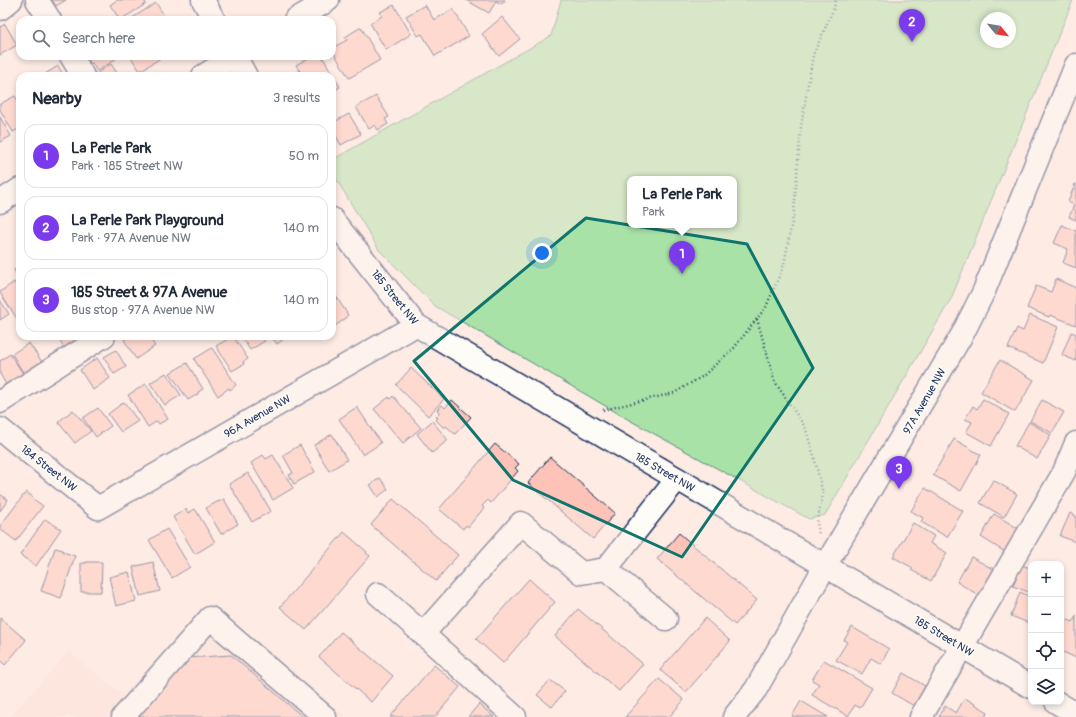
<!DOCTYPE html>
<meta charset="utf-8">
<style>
:root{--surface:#fff;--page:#f2f2f3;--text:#1f2937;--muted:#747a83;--line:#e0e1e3;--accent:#7c3aed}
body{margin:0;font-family:Pangolin,sans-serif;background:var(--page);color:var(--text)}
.controls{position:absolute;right:12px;bottom:12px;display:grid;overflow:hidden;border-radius:8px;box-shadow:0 2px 6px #0003}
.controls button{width:36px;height:36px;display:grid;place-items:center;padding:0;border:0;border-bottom:1px solid var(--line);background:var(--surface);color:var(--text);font:20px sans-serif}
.compass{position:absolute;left:980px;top:12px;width:36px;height:36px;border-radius:50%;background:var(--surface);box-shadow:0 2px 6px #0003;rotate:120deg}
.you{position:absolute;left:542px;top:253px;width:14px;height:14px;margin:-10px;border:3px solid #fff;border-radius:50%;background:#1a73e8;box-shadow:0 0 0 6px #1a73e833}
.badge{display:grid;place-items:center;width:26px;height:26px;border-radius:50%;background:var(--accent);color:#fff;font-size:13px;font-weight:700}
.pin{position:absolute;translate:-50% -33px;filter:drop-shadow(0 1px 2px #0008)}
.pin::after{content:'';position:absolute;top:21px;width:14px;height:12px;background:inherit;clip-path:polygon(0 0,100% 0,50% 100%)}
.popup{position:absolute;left:627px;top:176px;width:110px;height:52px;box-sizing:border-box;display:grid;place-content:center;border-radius:8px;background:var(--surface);filter:drop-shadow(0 1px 3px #0005);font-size:13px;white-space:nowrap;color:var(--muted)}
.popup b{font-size:15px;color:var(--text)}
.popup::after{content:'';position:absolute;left:50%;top:100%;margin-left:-8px;border:8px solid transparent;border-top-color:var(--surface)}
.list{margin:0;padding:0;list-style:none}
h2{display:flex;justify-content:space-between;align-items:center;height:52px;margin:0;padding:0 16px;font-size:17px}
h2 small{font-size:13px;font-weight:400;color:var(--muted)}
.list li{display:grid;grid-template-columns:26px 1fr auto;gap:12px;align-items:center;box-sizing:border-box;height:64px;margin:0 8px 8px;padding:0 8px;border:1px solid var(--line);border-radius:12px}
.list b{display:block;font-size:15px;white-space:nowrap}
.list p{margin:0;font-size:13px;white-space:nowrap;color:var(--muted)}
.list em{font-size:13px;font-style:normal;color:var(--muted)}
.icon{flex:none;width:22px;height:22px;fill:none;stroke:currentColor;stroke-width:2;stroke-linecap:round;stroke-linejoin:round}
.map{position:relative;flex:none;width:1076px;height:717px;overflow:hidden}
.search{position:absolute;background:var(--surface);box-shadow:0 2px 6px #0003;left:16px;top:16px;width:320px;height:44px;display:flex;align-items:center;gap:10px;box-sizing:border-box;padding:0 14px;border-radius:12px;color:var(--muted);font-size:15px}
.panel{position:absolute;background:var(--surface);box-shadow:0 2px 6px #0003;left:16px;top:72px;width:320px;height:268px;border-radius:12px}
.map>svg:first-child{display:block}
.built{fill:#fddfd7}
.green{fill:#a9e2a7;stroke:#628882;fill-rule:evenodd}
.building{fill:#fec3b8;stroke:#1b2f5e}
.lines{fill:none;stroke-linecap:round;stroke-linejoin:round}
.minor-casing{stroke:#1b2f5e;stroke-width:25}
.path{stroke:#1b2f5e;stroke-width:2.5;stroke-dasharray:1 3;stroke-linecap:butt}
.minor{stroke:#fdfcf7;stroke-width:22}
.marked{fill:none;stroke:#0f766e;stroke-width:3;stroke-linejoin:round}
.labels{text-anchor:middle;stroke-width:3;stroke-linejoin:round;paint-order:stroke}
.street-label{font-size:11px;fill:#1b2f5e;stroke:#fdfcf7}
</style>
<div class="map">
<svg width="1076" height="717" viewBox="0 0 1076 717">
<rect width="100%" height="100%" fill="#fdebe4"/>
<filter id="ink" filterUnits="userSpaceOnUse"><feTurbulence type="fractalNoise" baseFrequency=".025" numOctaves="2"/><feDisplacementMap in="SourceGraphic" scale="8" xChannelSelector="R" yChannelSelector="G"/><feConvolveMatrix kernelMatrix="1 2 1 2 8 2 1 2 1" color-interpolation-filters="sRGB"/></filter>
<g filter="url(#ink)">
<!-- built -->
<path class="built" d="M206,605L345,717H10L69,652L125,697Z"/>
<!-- green -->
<path class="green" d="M561,0H1073L951,299L825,515L809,519L631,421L435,306L379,250L332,172V160L551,36ZM986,18H1010V42H986ZM630,179H734V225H630Z"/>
<!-- building -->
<g class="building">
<path d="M52,0H66L56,6Z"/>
<path d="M117,0H144L146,4L120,20L110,5Z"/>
<path d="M466,0H505L502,4L496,1L489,13Z"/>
<path d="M156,3L167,20H129Z"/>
<path d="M394,5L411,34L386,50L370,23L382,16L380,12Z"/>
<path d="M425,5L434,20L453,9L469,36L435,56L422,34L418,36L406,16Z"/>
<path d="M502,17L520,39L499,56L482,34Z"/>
<path d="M5,24L17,45L0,55V27Z"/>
<path d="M361,27L380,60L349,78L332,50V48L347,40L345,37Z"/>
<path d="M85,56H113L115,60L97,71L92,63L90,64Z"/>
<path d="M130,56H164L140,71Z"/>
<path d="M312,56H322L340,87L332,92V76H303L296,65Z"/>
<path d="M111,64L119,76H94V75Z"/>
<path d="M58,66L64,76H42Z"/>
<path d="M15,96L20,104V128L13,132L0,110V104Z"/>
<path d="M376,96L389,117L385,119L388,124L378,130L375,125L369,129L356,107Z"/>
<path d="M349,114L361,134L341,145L332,129V123Z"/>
<path d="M0,117L11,136L0,142Z"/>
<path d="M1075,184H1076V220L1069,217L1074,205L1068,202Z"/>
<path d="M1062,225L1076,231V268L1063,263L1068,249L1054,243Z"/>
<path d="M20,266V280L14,270Z"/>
<path d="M1056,279L1076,288V325L1050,315L1049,317L1027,308L1036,286L1051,292Z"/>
<path d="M14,282L20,291V319L18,320L0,293V292Z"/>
<path d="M332,290L348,315L345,318V319L332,328Z"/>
<path d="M0,300L9,314L0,320Z"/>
<path d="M1030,315L1058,327L1043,363L1008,348L1017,328L1023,331Z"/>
<path d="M1071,332L1076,334V361L1062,355Z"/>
<path d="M57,336H83L84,338L65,350Z"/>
<path d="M130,336H148L155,346L136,359L124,340Z"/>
<path d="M233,336L248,359L243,362L244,364L232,371L216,346Z"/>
<path d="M241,336H262L265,341L250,350Z"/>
<path d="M271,336H288L277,344Z"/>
<path d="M29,343L42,362L24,374L12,354Z"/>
<path d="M212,348L236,385L230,390L229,388L218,396L194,359Z"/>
<path d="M116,350L126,367L114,374L104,357Z"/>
<path d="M10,354L24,375L7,386L0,374V361Z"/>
<path d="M97,358L110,378L93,390L80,370Z"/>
<path d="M1000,360L1034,380L1015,412L981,392Z"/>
<path d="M187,363L203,389L198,392V394L188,400L170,373Z"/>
<path d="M411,368L444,399L428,416L396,385Z"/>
<path d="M166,373L181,395L165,405L150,383Z"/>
<path d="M146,384L168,419L159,424L157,421L148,427L128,395Z"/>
<path d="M393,396L421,428L403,443L374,409L389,397L390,399Z"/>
<path d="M983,399L1009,414L991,446L966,432L972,422L965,419L973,406L977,409Z"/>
<path d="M452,400L471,417L455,434L446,426L444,428L436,420L438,418L436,417L440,413L437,410L442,405L445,408Z"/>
<path d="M1042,400L1064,412L1052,433L1030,421Z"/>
<path d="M124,402L138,421L121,432L108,414Z"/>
<path d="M357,407L381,443L363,455L339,419Z"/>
<path d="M98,408L111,426L96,437L83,418Z"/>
<path d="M73,410L91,431L75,443L58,422Z"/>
<path d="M432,421L448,440L432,453L417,434Z"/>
<path d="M1029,422L1051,435L1037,459L1015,446Z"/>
<path d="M332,434L347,460L329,471L314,445Z"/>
<path d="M954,439L981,455L961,491L933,475Z"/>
<path d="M495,444L519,464L515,468L518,471L491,503L488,500L482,506L484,508L468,527L466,525L463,529L439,509Z"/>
<path d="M300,445L315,472L294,484L289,475L293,473L283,455Z"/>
<path d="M263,455L266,459L273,455L293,488L273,500L251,463Z"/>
<path d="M550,457L615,513L593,539L528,483Z"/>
<path d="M248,473L271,511L252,522L229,484Z"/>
<path d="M380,478L388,489L378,497L370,485Z"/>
<path d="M993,480L1017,494L1004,517L980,503Z"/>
<path d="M925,488L963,511L947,537L921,522L923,518L911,511Z"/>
<path d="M26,492L33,497L32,498L43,506L16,541L0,529V526Z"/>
<path d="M0,494L8,500L0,511Z"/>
<path d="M224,499L238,524L221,534L206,508L219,501V502Z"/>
<path d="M393,499L458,555L436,581L371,525Z"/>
<path d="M186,509L188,513L195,509L215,542L195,554L173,517Z"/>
<path d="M1070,513L1076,516V542L1060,536Z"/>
<path d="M994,514L1019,529L1005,552L981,537Z"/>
<path d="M45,519L61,529L36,566L20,555Z"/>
<path d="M913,523L934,536L930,543L947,553L931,581L911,570L913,568L893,557Z"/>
<path d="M167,529L190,567L172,578L149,540Z"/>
<path d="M344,532L367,552L366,553L370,556L306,630L280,607Z"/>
<path d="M679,533L757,600L735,625L657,559Z"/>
<path d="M55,548L63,550V552L75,556L61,598L41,591Z"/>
<path d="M971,557L995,570L980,596L957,582Z"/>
<path d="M86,562H102L101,592H81V563H86Z"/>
<path d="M153,562L160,591L140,596L133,567Z"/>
<path d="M1021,565L1031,568V593L1013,586Z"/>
<path d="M129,572L136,601L116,606L109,577Z"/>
<path d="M529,579L555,602L503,663L476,639Z"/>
<path d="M1020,592L1031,597V624L1011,616Z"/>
<path d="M578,609L643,664L619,691L555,636Z"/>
<path d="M1076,616V658L1061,651V619L1065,621L1066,619L1073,622Z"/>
<path d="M0,618L26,640L5,665L0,660Z"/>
<path d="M705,618L730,641L686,692L660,670Z"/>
<path d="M852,627L889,649L881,664L871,658L862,674L836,660L847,642L844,640Z"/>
<path d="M341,632L393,676L371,702L319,657Z"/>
<path d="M231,655L303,717H137L187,658Z"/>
<path d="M824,660L872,688L860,708L855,705L848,716L812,695L819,684L812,680Z"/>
<path d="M434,665L460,687L435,717H390Z"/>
<path d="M903,673L925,686L914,706L892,693Z"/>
<path d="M659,679L684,700L669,717H625Z"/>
<path d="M550,680L565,691L552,707L537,695Z"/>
<path d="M965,698L988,712L985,717H939L945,706L956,713Z"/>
<path d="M801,701L828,717H795L792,716Z"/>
<path d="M479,704L494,717H468Z"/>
</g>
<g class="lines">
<!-- minor casing -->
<g class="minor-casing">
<g id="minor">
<path d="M37,0L50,20"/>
<path d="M203,0L214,20"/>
<path d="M0,9L11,0"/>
<path d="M295,20L328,0"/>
<path d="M71,56L83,76"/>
<path d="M235,56L246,76"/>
<path d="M203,76L236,56"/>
<path d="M0,202L20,189"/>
<path d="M332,219L416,325L1031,687"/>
<path d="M0,402L104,336"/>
<path d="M0,429L98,508L416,325"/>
<path d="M378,594L423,634L521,523L581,573L606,569"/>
<path d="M666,619L606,569L677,479"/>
<path d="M423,634L515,717"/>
<path d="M1056,702L1076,714"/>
<path d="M123,717L210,618L325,717"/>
<path d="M734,717L756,689L825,566L963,333L984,291L1076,65"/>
<path d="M921,717L1064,472L1076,443"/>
</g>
</g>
<!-- path -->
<g class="path">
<path d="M757,319L775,382L805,427L814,456L823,494L817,523L819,535"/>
<path d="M603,410L674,393L703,376L734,348L766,307L784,265L794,211L801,126L813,55L834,8L836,0"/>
</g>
<!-- minor -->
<use href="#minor" class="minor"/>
</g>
</g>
<!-- marked area -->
<path d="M0 0H1076V717H0ZM586,218L747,244L813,368L682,557L513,480L414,361Z" fill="#fdebe4" fill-opacity=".55" fill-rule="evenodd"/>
<path class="marked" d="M586,218L747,244L813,368L682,557L513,480L414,361Z"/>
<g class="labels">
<!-- street labels -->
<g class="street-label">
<text transform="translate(395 297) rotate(51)" y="4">185 Street NW</text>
<text transform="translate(924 401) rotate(-60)" y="4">97A Avenue NW</text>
<text transform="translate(257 416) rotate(-30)" y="4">96A Avenue NW</text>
<text transform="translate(49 468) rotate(38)" y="4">184 Street NW</text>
<text transform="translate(665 472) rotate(30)" y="4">185 Street NW</text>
<text transform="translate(944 636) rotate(31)" y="4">185 Street NW</text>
</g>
</g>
</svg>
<div class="controls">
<button>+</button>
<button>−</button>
<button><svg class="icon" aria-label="locate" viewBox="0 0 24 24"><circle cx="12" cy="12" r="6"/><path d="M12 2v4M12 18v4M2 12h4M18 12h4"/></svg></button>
<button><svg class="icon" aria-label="layers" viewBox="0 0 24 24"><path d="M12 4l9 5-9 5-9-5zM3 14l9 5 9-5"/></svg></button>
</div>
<svg class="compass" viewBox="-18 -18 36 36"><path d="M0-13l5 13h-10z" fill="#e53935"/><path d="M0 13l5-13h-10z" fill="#747a83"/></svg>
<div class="you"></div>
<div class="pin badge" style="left:682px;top:274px">1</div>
<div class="popup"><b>La Perle Park</b>Park</div>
<div class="pin badge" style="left:912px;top:42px">2</div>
<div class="pin badge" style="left:899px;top:489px">3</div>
<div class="search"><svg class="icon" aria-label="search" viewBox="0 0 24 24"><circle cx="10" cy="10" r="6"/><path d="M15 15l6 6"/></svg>Search here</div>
<section class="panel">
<h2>Nearby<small>3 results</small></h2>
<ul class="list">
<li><span class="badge">1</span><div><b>La Perle Park</b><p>Park · 185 Street NW</p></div><em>50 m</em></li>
<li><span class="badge">2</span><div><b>La Perle Park Playground</b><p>Park · 97A Avenue NW</p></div><em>140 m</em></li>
<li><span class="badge">3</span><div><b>185 Street &amp; 97A Avenue</b><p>Bus stop · 97A Avenue NW</p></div><em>140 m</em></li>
</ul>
</section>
</div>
